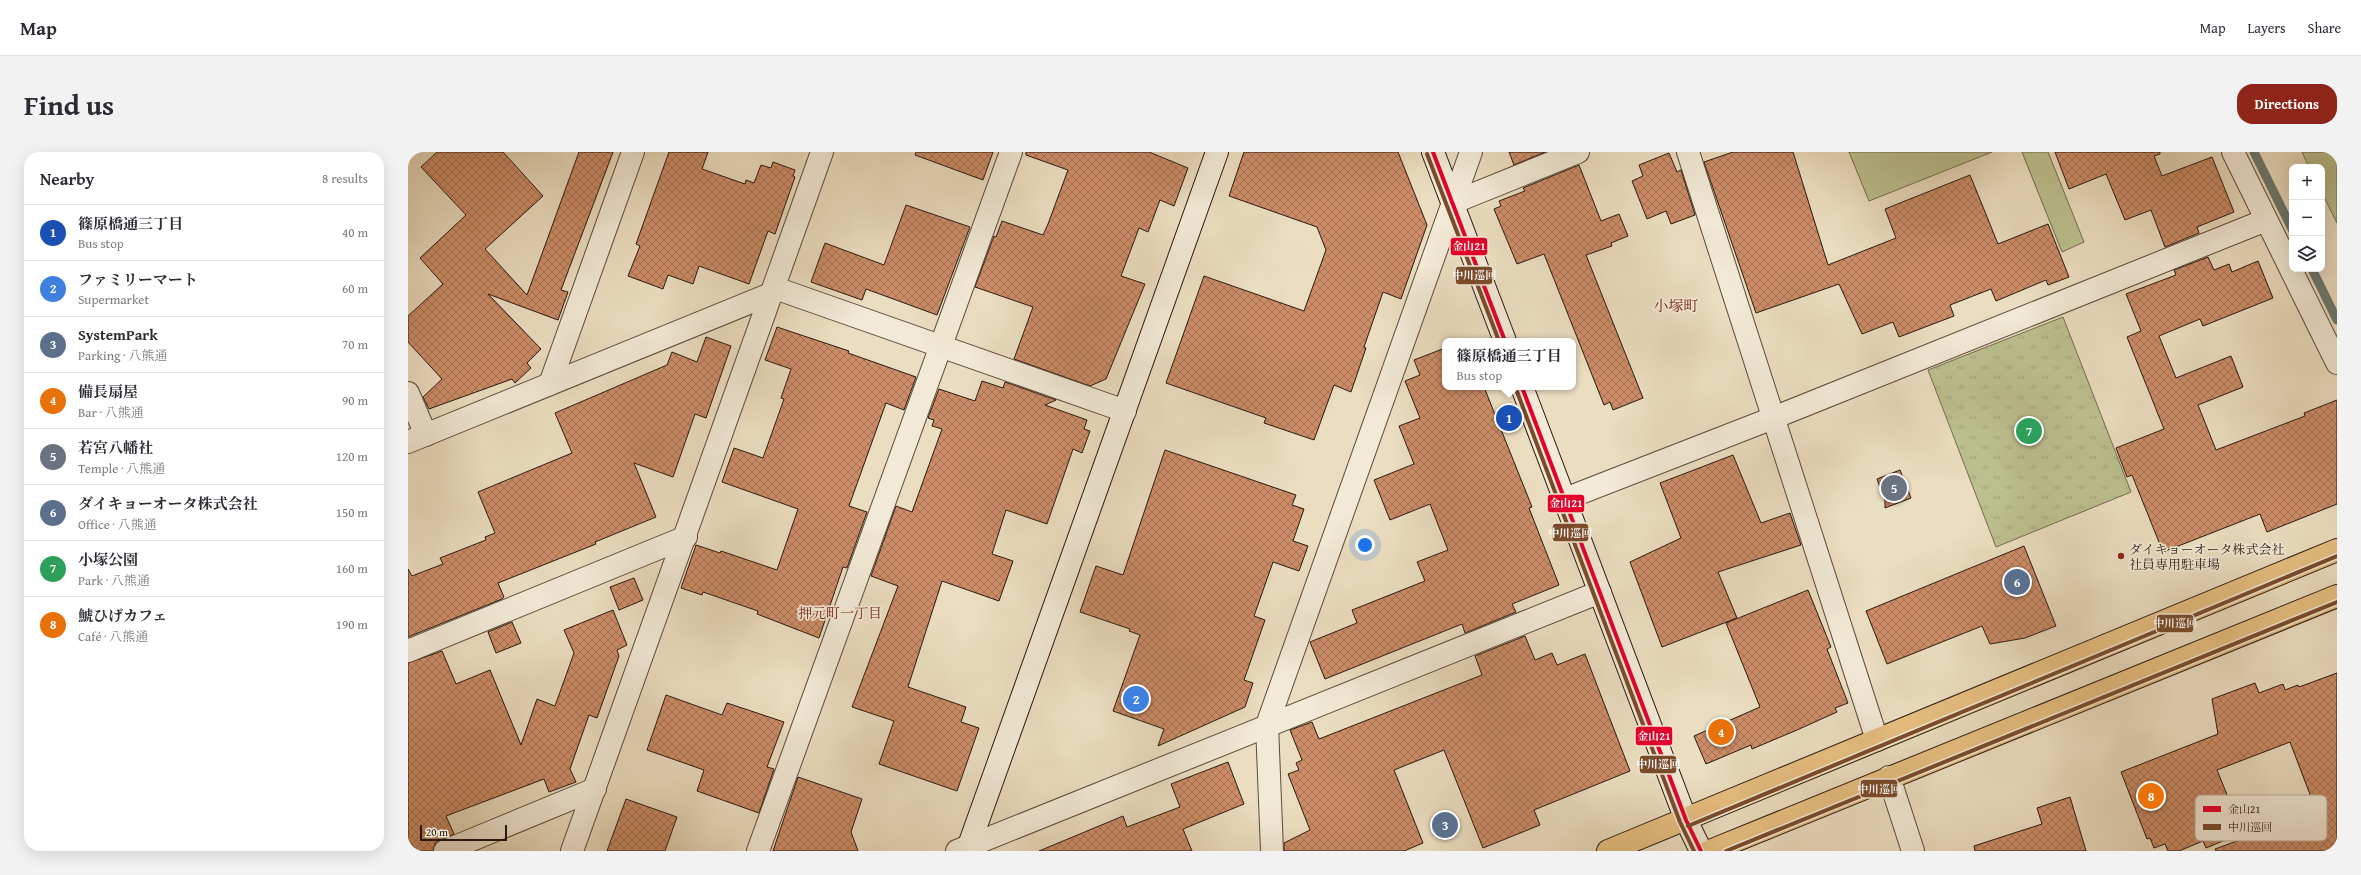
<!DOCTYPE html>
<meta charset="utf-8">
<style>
:root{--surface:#fff;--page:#f2f2f3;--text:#2b2b33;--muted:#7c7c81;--line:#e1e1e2;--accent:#8f2418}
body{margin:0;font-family:"Gentium Book Plus","Noto Serif JP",serif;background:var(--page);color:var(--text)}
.controls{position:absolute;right:12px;top:12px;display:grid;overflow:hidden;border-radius:8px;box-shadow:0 4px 16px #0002}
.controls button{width:36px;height:36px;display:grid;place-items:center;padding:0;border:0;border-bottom:1px solid var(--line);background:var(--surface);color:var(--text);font:20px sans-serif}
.scale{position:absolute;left:12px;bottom:10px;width:87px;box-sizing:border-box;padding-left:4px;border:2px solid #2a190f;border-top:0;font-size:11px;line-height:14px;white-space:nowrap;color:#2a190f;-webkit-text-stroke:3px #f2e9d6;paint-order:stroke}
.you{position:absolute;left:957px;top:393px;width:14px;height:14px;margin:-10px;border:3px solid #fff;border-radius:50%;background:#1a73e8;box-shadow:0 0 0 6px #1a73e833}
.badge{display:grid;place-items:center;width:26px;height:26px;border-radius:50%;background:var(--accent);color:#fff;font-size:13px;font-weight:700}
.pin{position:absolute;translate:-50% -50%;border:2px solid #fff;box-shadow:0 1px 4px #0006}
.popup{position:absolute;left:1034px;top:186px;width:134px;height:52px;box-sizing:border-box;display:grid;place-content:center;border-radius:8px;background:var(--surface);filter:drop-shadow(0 1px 3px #0005);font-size:13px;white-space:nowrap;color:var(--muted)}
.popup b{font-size:15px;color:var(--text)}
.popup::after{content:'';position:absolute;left:50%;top:100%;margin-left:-8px;border:8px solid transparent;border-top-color:var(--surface)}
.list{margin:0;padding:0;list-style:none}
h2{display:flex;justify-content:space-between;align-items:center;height:52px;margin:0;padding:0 16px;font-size:17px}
h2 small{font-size:13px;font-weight:400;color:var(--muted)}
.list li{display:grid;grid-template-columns:26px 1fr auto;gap:12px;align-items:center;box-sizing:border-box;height:56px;padding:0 16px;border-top:1px solid var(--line)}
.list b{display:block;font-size:15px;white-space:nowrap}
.list p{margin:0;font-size:13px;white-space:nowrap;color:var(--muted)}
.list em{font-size:13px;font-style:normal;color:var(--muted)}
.icon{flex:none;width:22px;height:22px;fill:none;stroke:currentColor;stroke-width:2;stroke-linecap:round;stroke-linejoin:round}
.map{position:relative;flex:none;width:1929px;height:699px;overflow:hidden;border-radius:16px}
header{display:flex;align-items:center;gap:24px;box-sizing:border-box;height:56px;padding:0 20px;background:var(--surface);border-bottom:1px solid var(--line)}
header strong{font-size:19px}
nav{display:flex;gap:22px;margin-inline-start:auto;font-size:14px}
.intro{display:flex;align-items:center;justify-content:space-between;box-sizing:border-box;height:96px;padding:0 24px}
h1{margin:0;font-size:28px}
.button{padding:10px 18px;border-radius:16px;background:var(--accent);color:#fff;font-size:14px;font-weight:700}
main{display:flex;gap:24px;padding:0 24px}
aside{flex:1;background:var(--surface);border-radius:16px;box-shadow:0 4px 16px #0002}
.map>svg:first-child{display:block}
.green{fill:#bcc08f;stroke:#736c4f}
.park{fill:url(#park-tufts);stroke:#736c4f}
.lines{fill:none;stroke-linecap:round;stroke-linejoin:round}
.stream{stroke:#6c7a71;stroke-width:9}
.building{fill:url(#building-cross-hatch);stroke:#2a190f;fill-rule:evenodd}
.street-casing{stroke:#5a4a3b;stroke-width:24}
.secondary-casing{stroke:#2a190f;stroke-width:24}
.primary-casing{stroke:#2a190f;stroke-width:24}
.street{stroke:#f2e9d6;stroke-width:22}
.secondary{stroke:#f2e9d6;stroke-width:22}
.primary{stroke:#e6be80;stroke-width:22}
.bus-1-casing{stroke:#f2e9d6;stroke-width:7}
.bus-2-casing{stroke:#f2e9d6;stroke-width:7}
.bus-1{stroke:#e4002b;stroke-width:4}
.bus-2{stroke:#7a4b2a;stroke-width:4}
.poi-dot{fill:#8f2418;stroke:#f2e9d6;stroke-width:1.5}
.labels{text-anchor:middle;stroke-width:3.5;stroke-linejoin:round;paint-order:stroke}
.poi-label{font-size:13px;fill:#2a190f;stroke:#f2e9d6;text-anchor:start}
.neighbourhood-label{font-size:14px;fill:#7a1f14;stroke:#f2e9d6}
.quarter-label{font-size:15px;fill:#7a1f14;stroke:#f2e9d6}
.key{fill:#f2e9d6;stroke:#b6ab9a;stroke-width:1}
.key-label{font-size:11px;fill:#2a190f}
.line-badge{stroke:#f2e9d6;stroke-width:1.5}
.badge-label{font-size:11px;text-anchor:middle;font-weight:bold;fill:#fff}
</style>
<header>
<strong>Map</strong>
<nav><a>Map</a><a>Layers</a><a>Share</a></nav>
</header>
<div class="intro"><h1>Find us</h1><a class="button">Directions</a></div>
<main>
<aside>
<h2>Nearby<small>8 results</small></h2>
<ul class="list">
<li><span class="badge" style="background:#1a4fb4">1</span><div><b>篠原橋通三丁目</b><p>Bus stop</p></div><em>40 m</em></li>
<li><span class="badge" style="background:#3f7fe0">2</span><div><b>ファミリーマート</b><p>Supermarket</p></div><em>60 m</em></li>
<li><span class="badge" style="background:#5c6f8a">3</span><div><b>SystemPark</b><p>Parking · 八熊通</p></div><em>70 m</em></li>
<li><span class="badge" style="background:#e8710a">4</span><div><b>備長扇屋</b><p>Bar · 八熊通</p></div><em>90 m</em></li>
<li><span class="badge" style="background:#6b7280">5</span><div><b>若宮八幡社</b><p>Temple · 八熊通</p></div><em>120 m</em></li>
<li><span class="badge" style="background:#5c6f8a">6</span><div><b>ダイキョーオータ株式会社</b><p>Office · 八熊通</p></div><em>150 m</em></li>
<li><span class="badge" style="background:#2e9e5b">7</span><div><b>小塚公園</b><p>Park · 八熊通</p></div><em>160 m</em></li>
<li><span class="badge" style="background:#e8710a">8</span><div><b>鯱ひげカフェ</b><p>Café · 八熊通</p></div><em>190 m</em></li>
</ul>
</aside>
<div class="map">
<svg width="1929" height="699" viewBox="0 0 1929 699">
<defs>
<pattern id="park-tufts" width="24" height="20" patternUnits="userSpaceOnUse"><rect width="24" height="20" fill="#bcc08f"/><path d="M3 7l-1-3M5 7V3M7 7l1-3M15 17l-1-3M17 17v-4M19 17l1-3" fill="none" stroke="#a2a47a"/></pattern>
<pattern id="building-cross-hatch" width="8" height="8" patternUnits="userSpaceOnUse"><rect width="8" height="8" fill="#cc8d68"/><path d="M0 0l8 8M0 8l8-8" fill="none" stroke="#a67254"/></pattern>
</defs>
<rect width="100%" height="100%" fill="#ebddc0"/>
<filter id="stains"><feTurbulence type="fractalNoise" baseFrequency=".005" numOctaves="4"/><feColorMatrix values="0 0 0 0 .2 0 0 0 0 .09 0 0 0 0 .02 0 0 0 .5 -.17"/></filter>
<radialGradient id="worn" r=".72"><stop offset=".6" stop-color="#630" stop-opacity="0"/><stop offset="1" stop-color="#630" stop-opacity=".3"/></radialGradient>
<!-- green -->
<g class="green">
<path d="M1441,0H1584L1461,49Z"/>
<path d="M1614,0H1640L1676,90L1654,100Z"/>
<path d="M1894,0H1929V71L1914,41V15H1901Z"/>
</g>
<!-- park -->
<path class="park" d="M1655,165L1723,340L1588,395L1520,218Z"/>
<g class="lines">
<!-- stream -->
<g class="stream">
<path d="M1846,0L1884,77"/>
<path d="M1904,117L1929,168"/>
</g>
</g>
<!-- building -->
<g class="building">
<path d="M29,0H95L135,44L77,97L119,143L171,0H205L153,138L160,140L150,168L80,142L133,197L119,211L123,216L107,231L104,227L21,257L15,245L34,227L0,190V164L35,132L12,106L58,63L13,15Z"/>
<path d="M261,0H300L294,17L337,32L338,28L346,31L353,13L363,16L365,10L387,18L385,24L387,25L367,82L360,79L341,132L291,114L285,132L260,123L255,137L220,124L232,94L228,92Z"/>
<path d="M508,0H585L575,28L507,3Z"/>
<path d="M618,0H741L780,16L766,54L752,48L740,80L731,76L713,124L737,132L698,227L682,234L606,207L625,155L567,135L586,84L588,85L594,69L635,83L640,72L660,18L618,3Z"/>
<path d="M836,0H990L1019,73L993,147L975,140L956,195L958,196L943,240L926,233L906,288L856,271L858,266L758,231L796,124L896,159L918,98L909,75L821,44Z"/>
<path d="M1101,0H1137L1106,13Z"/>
<path d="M1325,0H1385L1420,113L1488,86L1477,57L1562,23L1590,92L1640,72L1661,125L1640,133L1638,128L1588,149L1583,137L1542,153L1546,164L1491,185L1485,170L1454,182L1431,132L1348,161L1296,10Z"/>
<path d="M1647,0H1752V2L1746,4L1754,24L1804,5L1826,60L1789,75L1791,81L1757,95L1743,58L1717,68L1698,22L1661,37Z"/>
<path d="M1261,1L1269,20L1273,18L1287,63L1263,72L1258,59L1239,67L1224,29L1235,24L1231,13Z"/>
<path d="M1171,13L1193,69L1211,62L1220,84L1203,91L1204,94L1178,103L1235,246L1205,258L1202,250L1196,253L1136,102L1109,112L1086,57L1093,54L1091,49L1117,39L1115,36Z"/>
<path d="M498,53L562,75L529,163L458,137L454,148L403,130L417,91L476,113Z"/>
<path d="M1800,105L1806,118L1821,112L1824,120L1850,109L1865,146L1795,174L1792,167L1751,184L1768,226L1823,204L1835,235L1790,253L1808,298L1897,264L1896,261L1929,248V352L1859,380L1852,362L1755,400L1724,323L1719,325L1708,296L1756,277L1719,185L1733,179L1718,142L1768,123L1766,118Z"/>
<path d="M369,175L441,199L440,201L508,225L496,258L478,251L441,354L459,360L439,416L435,415L411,486L349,462L350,459L295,440L294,443L273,436L288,393L312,401L313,399L369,418L390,357L314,330L326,296L355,306L376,247L373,246L383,217L357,208Z"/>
<path d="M298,185L323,194L298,266L287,262L265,325L226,311L248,365L187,390L188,392L90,431L96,445L94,447L0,485V417L4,424L35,412L32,406L78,388L77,385L87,381L70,340L164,301L147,261L259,213L264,200L289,210Z"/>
<path d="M1037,196V235H1076L1124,355L1121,356L1151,433L1104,452L1108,460L1057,481L1054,472L917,527L902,490L949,471L944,458L1017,429L1009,410L1040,398L1022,352L982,368L966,328L1006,312L991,274L1012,266L997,229L1012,223L1006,208Z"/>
<path d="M574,229L595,236L597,230L648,248L637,253L679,268L676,277L682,279L674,301L665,297L639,372L598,358L584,402L605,409L591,449L534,429L500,535L558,555L553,570L571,576L549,639L471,612L486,569L444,555L490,434L463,424L488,354L504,360L534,277L524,274L526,268L520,266L531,237L567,249Z"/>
<path d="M757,298L888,343L884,353L896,357L885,389L900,394L891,419L865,410L846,464L857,468L836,528L845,531L837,555L750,594L756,577L705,559L732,483L721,479L722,477L672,460L688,414L715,423Z"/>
<path d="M1325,303L1353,371L1382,361L1393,393L1310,420L1329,466L1254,495L1222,410L1273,386L1252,331Z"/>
<path d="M1492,318L1503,346L1477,356V349L1469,327Z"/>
<path d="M1616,394L1648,474L1617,486L1582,492L1574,474L1479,512L1458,459Z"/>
<path d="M226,426L235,448L211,458L202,435Z"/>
<path d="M1400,438L1423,495L1419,497L1440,551L1427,556L1429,560L1389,578L1344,597L1343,593L1298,612L1286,584L1352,555L1318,471Z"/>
<path d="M205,458L219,493L209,498L211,504L189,566L181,563L162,617L168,630L141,640L136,627L38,664L46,682L27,691L25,699H0V511L34,499L48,532L82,518L113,593L129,547L147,554L166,501L156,478Z"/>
<path d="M104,470L113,491L88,501L80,480Z"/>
<path d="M1117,484L1127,508L1144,501L1149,513L1177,502L1222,619L1126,658L1132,673L1075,696L1036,598L986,618L1015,691L996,699H876V691L902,678L880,622L891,618L888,611L894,608L882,578L904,570L911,587L1074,523L1067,504Z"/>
<path d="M1929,521V699H1808L1807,697L1829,689L1827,684L1798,696L1795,689L1771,699H1760L1757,692L1746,696L1742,686L1739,687L1713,620L1810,582L1804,547L1847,531L1851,541L1875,532L1877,538L1890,533L1891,535ZM1882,590L1908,658L1856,678L1850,662L1830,670L1809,618Z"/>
<path d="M258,543L314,563L319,551L376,570L359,615L366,617L351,661L289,639L296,618L239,598Z"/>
<path d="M820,610L836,652L775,677L784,699H631L715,664L719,675L772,655L763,632Z"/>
<path d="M390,625L454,647L443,680L450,699H365Z"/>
<path d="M1662,645L1678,699H1567L1566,694L1634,672L1629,656Z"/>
<path d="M218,647L269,665L257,699H199Z"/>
</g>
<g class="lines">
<!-- street casing -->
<g class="street-casing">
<g id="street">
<path d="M1280,0L1469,588"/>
<path d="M1825,0L1929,211"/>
<path d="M1044,51L1170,0"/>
<path d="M367,136L717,259"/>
<path d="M142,232L225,0"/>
<path d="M0,241L18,283"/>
<path d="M0,290L365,141"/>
<path d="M1157,347L1365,266L1858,68"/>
<path d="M0,499L278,385"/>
<path d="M1481,625L1505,699"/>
<path d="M37,699L187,637"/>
<path d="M164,699L414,0"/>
<path d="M350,699L603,0"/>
<path d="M549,699L1192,440"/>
<path d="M864,699L859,573L1063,0"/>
</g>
</g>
<!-- secondary casing -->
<g class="secondary-casing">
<g id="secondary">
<path d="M1025,0L1097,189"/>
<path d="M1114,235L1278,668L1293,699"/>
<path d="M559,699L809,0"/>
</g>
</g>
<!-- primary casing -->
<g class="primary-casing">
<g id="primary">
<path d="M1200,699L1929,398"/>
<path d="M1302,699L1929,444"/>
</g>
</g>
<!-- street -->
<use href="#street" class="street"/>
<!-- secondary -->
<use href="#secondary" class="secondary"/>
<!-- primary -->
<use href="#primary" class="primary"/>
<!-- bus-1 casing -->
<g class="bus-1-casing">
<g id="bus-1">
<path d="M1025,0L1097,189"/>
<path d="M1114,235L1278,668L1293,699"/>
</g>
</g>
<!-- bus-2 casing -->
<g class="bus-2-casing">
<g id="bus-2">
<path d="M1019,2L1091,189"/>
<path d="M1108,237L1272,670L1286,699"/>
<path d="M1280,674L1929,404"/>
<path d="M1318,699L1929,450"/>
</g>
</g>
<!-- bus-1 -->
<use href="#bus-1" class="bus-1"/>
<!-- bus-2 -->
<use href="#bus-2" class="bus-2"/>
</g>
<!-- markers -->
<circle class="poi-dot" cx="1713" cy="404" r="4"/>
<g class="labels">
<!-- poi labels -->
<g class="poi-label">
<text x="1721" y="402">ダイキョーオータ株式会社<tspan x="1721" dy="15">社員専用駐車場</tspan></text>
</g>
<!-- neighbourhood labels -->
<g class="neighbourhood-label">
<text x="432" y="466">押元町一丁目</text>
</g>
<!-- quarter labels -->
<g class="quarter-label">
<text x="1268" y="159">小塚町</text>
</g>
</g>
<!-- legend -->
<rect x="1787" y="643" width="132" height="46" rx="6" class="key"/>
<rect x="1795" y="654" width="18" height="6" fill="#e4002b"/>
<rect x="1795" y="672" width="18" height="6" fill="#7a4b2a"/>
<g class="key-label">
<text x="1820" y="661">金山21</text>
<text x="1820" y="679">中川巡回</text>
</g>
<g class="line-badge">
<rect x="1042" y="85" width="38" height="19" rx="4" fill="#e4002b"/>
<rect x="1047" y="114" width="38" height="19" rx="4" fill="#7a4b2a"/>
<rect x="1139" y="342" width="38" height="19" rx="4" fill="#e4002b"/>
<rect x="1144" y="371" width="37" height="19" rx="4" fill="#7a4b2a"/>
<rect x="1748" y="462" width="38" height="19" rx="4" fill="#7a4b2a"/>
<rect x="1227" y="574" width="38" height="20" rx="4" fill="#e4002b"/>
<rect x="1231" y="603" width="38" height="19" rx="4" fill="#7a4b2a"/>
<rect x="1452" y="627" width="38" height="19" rx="4" fill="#7a4b2a"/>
</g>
<g class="badge-label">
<text x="1061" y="98">金山21</text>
<text x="1066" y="127">中川巡回</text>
<text x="1158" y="355">金山21</text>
<text x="1162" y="385">中川巡回</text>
<text x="1767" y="475">中川巡回</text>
<text x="1246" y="588">金山21</text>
<text x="1250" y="616">中川巡回</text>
<text x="1471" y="641">中川巡回</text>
</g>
<rect width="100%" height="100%" filter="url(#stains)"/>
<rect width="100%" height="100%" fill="url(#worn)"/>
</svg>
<div class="controls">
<button>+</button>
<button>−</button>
<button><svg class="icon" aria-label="layers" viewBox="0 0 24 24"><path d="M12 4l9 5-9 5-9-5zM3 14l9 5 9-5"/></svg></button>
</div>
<div class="scale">20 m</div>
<div class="you"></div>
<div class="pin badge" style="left:1101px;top:266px;background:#1a4fb4">1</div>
<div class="popup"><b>篠原橋通三丁目</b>Bus stop</div>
<div class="pin badge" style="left:728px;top:547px;background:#3f7fe0">2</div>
<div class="pin badge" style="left:1037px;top:673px;background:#5c6f8a">3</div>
<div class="pin badge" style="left:1313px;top:580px;background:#e8710a">4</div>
<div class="pin badge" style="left:1486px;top:336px;background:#6b7280">5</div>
<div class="pin badge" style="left:1609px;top:430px;background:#5c6f8a">6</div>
<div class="pin badge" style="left:1621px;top:279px;background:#2e9e5b">7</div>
<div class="pin badge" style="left:1743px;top:644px;background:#e8710a">8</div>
</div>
</main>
